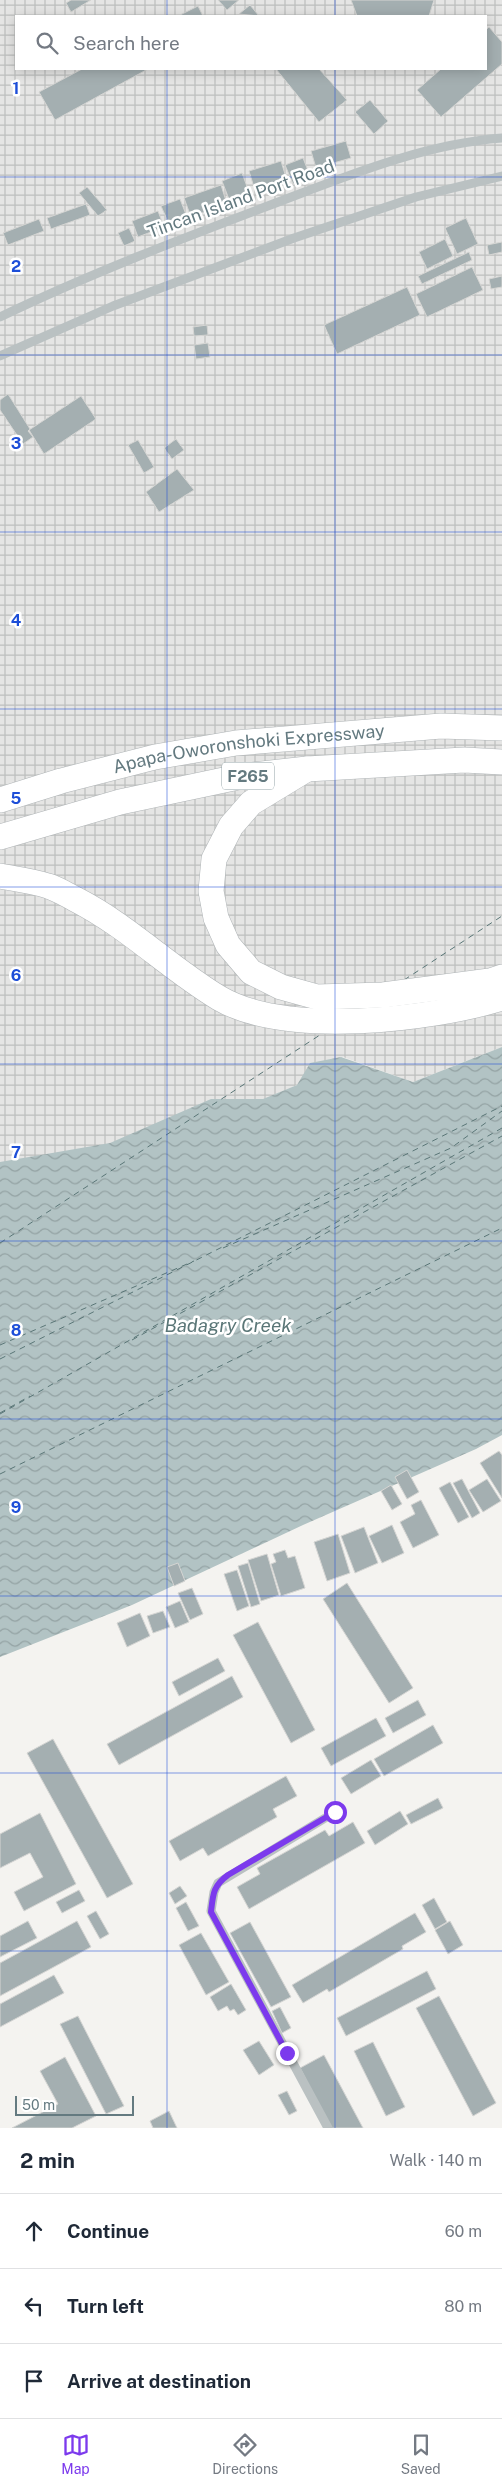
<!DOCTYPE html>
<meta charset="utf-8">
<style>
:root{--surface:#fff;--page:#f6f6f7;--text:#1f2937;--muted:#747a83;--line:#e0e1e3;--accent:#7c3aed}
body{margin:0;font-family:"Public Sans",sans-serif;background:var(--page);color:var(--text)}
.scale{position:absolute;left:15px;bottom:12px;width:119px;box-sizing:border-box;padding-left:5px;border:2px solid #647a80;border-top:0;font-size:14px;line-height:18px;white-space:nowrap;color:#647a80;-webkit-text-stroke:4px #fff;paint-order:stroke}
.stop{position:absolute;width:15px;height:15px;margin:-11px;border:4px solid #7c3aed;border-radius:50%;background:#fff}
.stop.end{background:#7c3aed;border-color:#fff;box-shadow:0 1px 5px #0008}
.list{margin:0;padding:0;list-style:none}
h2{display:flex;justify-content:space-between;align-items:center;height:65px;margin:0;padding:0 20px;font-size:21px}
h2 small{font-size:16px;font-weight:400;color:var(--muted)}
.list li{display:grid;grid-template-columns:32px 1fr auto;gap:15px;align-items:center;box-sizing:border-box;height:75px;padding:0 20px;border-top:1px solid var(--line)}
.list b{display:block;font-size:19px;white-space:nowrap}
.list em{font-size:16px;font-style:normal;color:var(--muted)}
.icon{flex:none;width:28px;height:28px;fill:none;stroke:currentColor;stroke-width:2;stroke-linecap:round;stroke-linejoin:round}
.map{position:relative;flex:none;width:502px;height:2128px;overflow:hidden}
.search{position:absolute;background:var(--surface);box-shadow:0 2px 12px #0003;left:15px;right:15px;top:15px;height:55px;display:flex;align-items:center;gap:12px;box-sizing:border-box;padding:0 18px;border-radius:0px;color:var(--muted);font-size:19px}
.sheet{height:290px;background:var(--surface)}
nav{display:flex;justify-content:space-around;align-items:center;box-sizing:border-box;height:70px;border-top:1px solid var(--line);background:var(--surface);font-size:14px;color:var(--muted)}
nav a{display:grid;justify-items:center;gap:2px}
nav .on{color:var(--accent)}
.map>svg:first-child{display:block}
.industrial{fill:url(#industrial-grid);fill-rule:evenodd}
.water{fill:url(#water-waves)}
.lines{fill:none;stroke-linecap:round;stroke-linejoin:round}
.ferry{stroke:#5a7677;stroke-width:1;stroke-dasharray:6 5;stroke-linecap:butt}
.building{fill:#a4afb1;stroke:#d5d5d3}
.highway-casing{stroke:#b0b5b7;stroke-width:26}
.minor{stroke:#bac1c2;stroke-width:9}
.highway{stroke:#fff;stroke-width:25}
.route{stroke:#7c3aed;stroke-width:6}
.grid{fill:none;stroke:#1d4ed8;stroke-width:1;stroke-opacity:0.55}
.labels{text-anchor:middle;stroke-width:5;stroke-linejoin:round;paint-order:stroke}
.shield{fill:#fff;stroke:#92a2a6;stroke-width:1}
.shield-label{font-size:16px;font-weight:bold;fill:#647a80}
.street-label{font-size:18px;fill:#647a80;stroke:#fff}
.water-label{font-size:19px;font-style:italic;fill:#5a7677;stroke:#fff}
.grid-label{font-size:16px;text-anchor:middle;font-weight:bold;fill:#1d4ed8;stroke:#fff;stroke-width:5;stroke-linejoin:round;paint-order:stroke}
</style>
<div class="map">
<svg width="502" height="2128" viewBox="0 0 502 2128">
<defs>
<pattern id="industrial-grid" width="8" height="8" patternUnits="userSpaceOnUse" patternTransform="scale(1.25)"><rect width="8" height="8" fill="#e5e5e4"/><path d="M0 4h8M4 0v8" fill="none" stroke="#bdbfbe"/></pattern>
<pattern id="water-waves" width="16" height="10" patternUnits="userSpaceOnUse" patternTransform="scale(1.25)"><rect width="16" height="10" fill="#b2c3c4"/><path d="M0 5q4-4 8 0t8 0" fill="none" stroke="#94a3a4"/></pattern>
</defs>
<rect width="100%" height="100%" fill="#f4f3f0"/>
<!-- industrial -->
<path class="industrial" d="M0,0H502V1047L413,1082L343,1057L297,1085L267,1098L203,1132L0,1184ZM16,16H486V69H16Z"/>
<!-- water -->
<path class="water" d="M502,1047V1435L476,1449L303,1525L132,1605L0,1657V1162L110,1143L211,1099H263L297,1085L310,1063L341,1057L413,1082Z"/>
<g class="lines">
<!-- ferry -->
<g class="ferry">
<path d="M404,980L502,916"/>
<path d="M0,1243L323,1033"/>
<path d="M223,1248L451,1148L502,1111"/>
<path d="M132,1340L502,1136"/>
<path d="M0,1345L194,1261"/>
<path d="M0,1359L502,1106"/>
<path d="M0,1413L30,1396"/>
<path d="M0,1414L502,1128"/>
<path d="M0,1474L502,1228"/>
</g>
</g>
<!-- building -->
<g class="building">
<path d="M71,0H91L71,12L66,3Z"/>
<path d="M218,0H239L227,10Z"/>
<path d="M351,0H434L429,16H357Z"/>
<path d="M250,5L259,16L239,14Z"/>
<path d="M198,6L203,16H178Z"/>
<path d="M489,27L502,42V64L441,117L417,90L441,69H486V30Z"/>
<path d="M82,69H148L55,120L39,92Z"/>
<path d="M276,69H319L347,100L319,122Z"/>
<path d="M370,100L388,121L374,134L355,112Z"/>
<path d="M346,141L351,158L316,168L311,151Z"/>
<path d="M303,158L311,178L293,184L285,165Z"/>
<path d="M281,161L288,184L256,194L249,171Z"/>
<path d="M242,173L252,200L232,207L222,181Z"/>
<path d="M221,185L227,204L191,217L184,198Z"/>
<path d="M87,187L107,210L98,216L79,193Z"/>
<path d="M180,199L187,217L169,224L161,206Z"/>
<path d="M86,204L90,215L51,229L47,218Z"/>
<path d="M158,211L164,227L138,237L132,221Z"/>
<path d="M466,218L478,244L457,254L445,228Z"/>
<path d="M39,219L44,231L8,245L3,233Z"/>
<path d="M129,228L135,241L124,246L118,233Z"/>
<path d="M445,239L453,256L427,269L419,252Z"/>
<path d="M502,242V252L489,255L487,245Z"/>
<path d="M469,252L472,260L422,284L418,276Z"/>
<path d="M472,267L483,290L427,317L416,294Z"/>
<path d="M502,276V287L491,289L489,279Z"/>
<path d="M407,287L420,315L337,354L324,325Z"/>
<path d="M207,325L208,335L194,336L193,327Z"/>
<path d="M208,343L210,357L196,359L194,345Z"/>
<path d="M8,394L30,429L28,431L33,437L23,444L0,410V400Z"/>
<path d="M81,396L96,419L44,454L29,430Z"/>
<path d="M176,439L184,450L172,459L164,448Z"/>
<path d="M138,440L154,467L144,473L128,445Z"/>
<path d="M177,469L194,490L159,512L146,492Z"/>
<path d="M499,1451L502,1455V1498L480,1463Z"/>
<path d="M407,1470L419,1492L407,1499L395,1477Z"/>
<path d="M462,1479L480,1513L472,1518L453,1483Z"/>
<path d="M487,1479L501,1501L483,1512L469,1490Z"/>
<path d="M450,1482L469,1517L458,1523L439,1488Z"/>
<path d="M391,1485L402,1504L392,1510L381,1491Z"/>
<path d="M421,1500L439,1535L413,1548L400,1522L415,1514L411,1505Z"/>
<path d="M392,1525L404,1553L382,1563L369,1536Z"/>
<path d="M364,1527L378,1563L355,1573L341,1536Z"/>
<path d="M338,1534L350,1573L327,1581L314,1542Z"/>
<path d="M285,1550L288,1558L295,1556L305,1588L281,1596L271,1564L276,1562L273,1554Z"/>
<path d="M267,1554L279,1595L261,1601L248,1560Z"/>
<path d="M178,1563L185,1581L174,1586L167,1567Z"/>
<path d="M248,1563L260,1604L251,1607L238,1566Z"/>
<path d="M237,1570L249,1606L237,1611L224,1574Z"/>
<path d="M347,1583L413,1688L389,1703L323,1599Z"/>
<path d="M192,1588L203,1614L190,1620L178,1593Z"/>
<path d="M180,1601L189,1622L175,1628L166,1607Z"/>
<path d="M163,1611L170,1627L153,1633L147,1616Z"/>
<path d="M140,1613L150,1636L127,1647L117,1623Z"/>
<path d="M258,1622L315,1730L291,1743L233,1635Z"/>
<path d="M218,1658L225,1671L179,1696L172,1682Z"/>
<path d="M232,1676L243,1697L119,1765L107,1744Z"/>
<path d="M418,1700L426,1715L393,1733L385,1718Z"/>
<path d="M376,1718L386,1736L331,1766L321,1748Z"/>
<path d="M433,1725L443,1743L384,1776L374,1759Z"/>
<path d="M53,1739L133,1884L107,1898L27,1753Z"/>
<path d="M371,1760L381,1776L351,1794L341,1778Z"/>
<path d="M286,1776L297,1796L273,1809L277,1817L208,1856L203,1848L180,1861L169,1841Z"/>
<path d="M438,1798L443,1808L411,1824L406,1815Z"/>
<path d="M400,1811L408,1824L375,1845L367,1831Z"/>
<path d="M40,1813L76,1884L24,1911L14,1892L43,1877L30,1853L0,1868V1834Z"/>
<path d="M353,1822L365,1843L249,1909L237,1887L260,1874L257,1868L325,1830L329,1836Z"/>
<path d="M180,1886L187,1896L175,1904L169,1893Z"/>
<path d="M79,1890L85,1901L62,1913L56,1902Z"/>
<path d="M434,1898L447,1922L435,1929L422,1905Z"/>
<path d="M186,1902L199,1926L188,1931L176,1908Z"/>
<path d="M96,1911L109,1934L100,1939L87,1916Z"/>
<path d="M415,1913L426,1932L402,1946L403,1949L329,1992L327,1989L303,2003L292,1985Z"/>
<path d="M28,1921L37,1938L0,1957V1936Z"/>
<path d="M77,1921L91,1947L0,1996V1963Z"/>
<path d="M450,1921L463,1945L448,1954L435,1930Z"/>
<path d="M250,1922L291,1997L271,2007L230,1933Z"/>
<path d="M201,1933L229,1982L206,1995L179,1945Z"/>
<path d="M427,1971L436,1989L346,2036L337,2018Z"/>
<path d="M54,1975L64,1993L0,2027V2004Z"/>
<path d="M231,1984L246,2010L238,2015L234,2009L230,2011L227,2006L218,2011L210,1997Z"/>
<path d="M439,1996L496,2103L473,2116L416,2008Z"/>
<path d="M280,2007L291,2028L282,2033L272,2011Z"/>
<path d="M78,2016L124,2106L106,2114L60,2024Z"/>
<path d="M259,2041L274,2065L259,2075L243,2050Z"/>
<path d="M373,2042L405,2107L386,2116L354,2051Z"/>
<path d="M324,2055L363,2128H331L300,2068Z"/>
<path d="M65,2057L96,2116L72,2128H12L58,2104L40,2071Z"/>
<path d="M287,2091L297,2111L289,2115L278,2095Z"/>
<path d="M169,2111L177,2128H153L150,2121Z"/>
</g>
<g class="lines">
<!-- highway casing -->
<g class="highway-casing">
<g id="highway">
<path d="M307,769L251,803L231,826L214,859L211,891L216,918L228,945L251,972L281,987L317,997L383,995L490,981L502,977"/>
<path id="s1" d="M0,800L61,781L155,757L236,743L441,726L502,728"/>
<path d="M0,837L120,802L243,776L307,769L464,760L502,762"/>
<path d="M0,876C16,879 33,881 48,886C58,889 67,895 75,899C128,926 169,968 219,998C285,1037 431,1020 502,998"/>
</g>
</g>
<!-- minor -->
<g class="minor">
<path d="M0,317C89,274 181,239 273,204C347,176 423,144 502,138"/>
<path d="M0,356L113,306L294,238L416,197L502,176"/>
<path d="M328,2128L211,1911L214,1892L218,1883L335,1812"/>
</g>
<!-- highway -->
<use href="#highway" class="highway"/>
</g>
<g class="lines">
<!-- route -->
<path class="route" d="M287,2053L211,1912C213,1894 213,1886 228,1875L335,1812"/>
</g>
<!-- grid -->
<path class="grid" d="M167,0V16M335,0V16M167,69V2128M335,69V2128M0,177H502M0,355H502M0,532H502M0,709H502M0,887H502M0,1064H502M0,1241H502M0,1419H502M0,1596H502M0,1773H502M0,1951H502"/>
<g class="labels">
<!-- shield labels -->
<rect class="shield" x="222" y="762.5" width="52" height="27" rx="4"/>
<g class="shield-label">
<text x="248" y="782">F265</text>
</g>
<!-- street labels -->
<g class="street-label">
<text transform="translate(241 199) rotate(-20)" y="6">Tincan Island Port Road</text>
<text dy="6" stroke="none"><textPath href="#s1" startOffset="255">Apapa-Oworonshoki Expressway</textPath></text>
</g>
<!-- water labels -->
<g class="water-label">
<text x="228" y="1332">Badagry Creek</text>
</g>
</g>
<g class="grid-label">
<text x="16" y="94">1</text>
<text x="16" y="272">2</text>
<text x="16" y="449">3</text>
<text x="16" y="626">4</text>
<text x="16" y="804">5</text>
<text x="16" y="981">6</text>
<text x="16" y="1158">7</text>
<text x="16" y="1336">8</text>
<text x="16" y="1513">9</text>
</g>
</svg>
<div class="scale">50 m</div>
<div class="stop" style="left:335px;top:1812px"></div>
<div class="stop end" style="left:287px;top:2053px"></div>
<div class="search"><svg class="icon" aria-label="search" viewBox="0 0 24 24"><circle cx="10" cy="10" r="6"/><path d="M15 15l6 6"/></svg>Search here</div>
</div>
<section class="sheet">
<h2>2 min<small>Walk · 140 m</small></h2>
<ul class="list">
<li><svg class="icon" aria-label="ahead" viewBox="0 0 24 24"><path d="M12 20V5M6 11l6-6 6 6"/></svg><div><b>Continue</b></div><em>60 m</em></li>
<li><svg class="icon" aria-label="left" viewBox="0 0 24 24"><path d="M17 20v-9H6M10 6l-5 5 5 5"/></svg><div><b>Turn left</b></div><em>80 m</em></li>
<li><svg class="icon" aria-label="arrive" viewBox="0 0 24 24"><path d="M6 21V4h12l-3 4 3 4H6"/></svg><div><b>Arrive at destination</b></div></li>
</ul>
</section>
<nav>
<a class="on"><svg class="icon" aria-label="map" viewBox="0 0 24 24"><path d="M3 6l6-2 6 2 6-2v14l-6 2-6-2-6 2zM9 4v14M15 6v14"/></svg>Map</a>
<a><svg class="icon" aria-label="directions" viewBox="0 0 24 24"><path d="M12 3l9 9-9 9-9-9zM9 14v-3h6M13 9l2 2-2 2"/></svg>Directions</a>
<a><svg class="icon" aria-label="saved" viewBox="0 0 24 24"><path d="M7 4h10v16l-5-4-5 4z"/></svg>Saved</a>
</nav>
